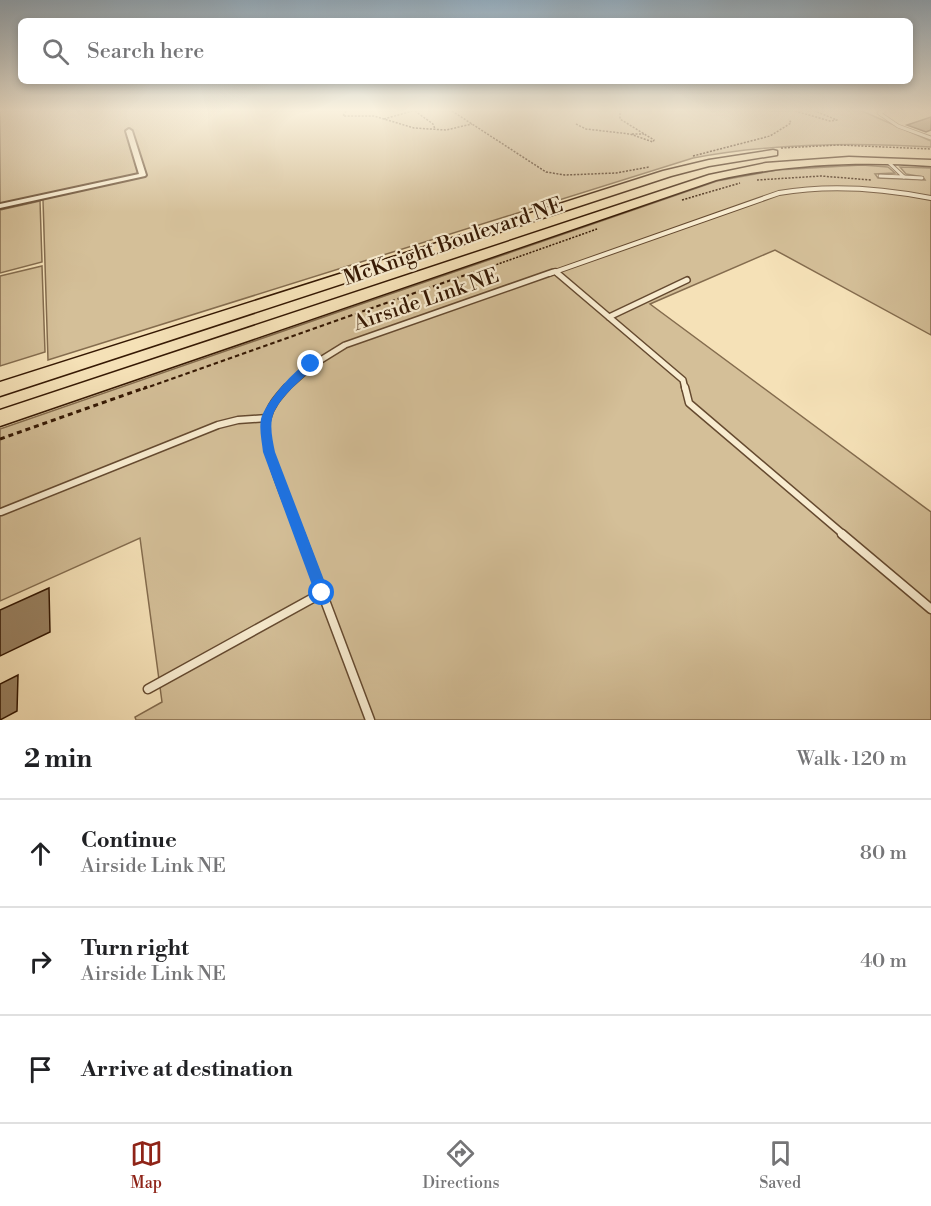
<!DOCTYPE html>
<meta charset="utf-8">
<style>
:root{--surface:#fff;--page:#f6f6f6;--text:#202124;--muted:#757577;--line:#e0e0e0;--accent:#8f2418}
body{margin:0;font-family:"Libre Bodoni",serif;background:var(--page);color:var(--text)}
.stop{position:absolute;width:18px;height:18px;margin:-14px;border:4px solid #1a73e8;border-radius:50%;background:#fff}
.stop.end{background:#1a73e8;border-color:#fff;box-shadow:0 2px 6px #0008}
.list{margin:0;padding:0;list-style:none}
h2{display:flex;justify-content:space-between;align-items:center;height:78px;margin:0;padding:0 24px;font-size:26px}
h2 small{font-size:20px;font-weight:400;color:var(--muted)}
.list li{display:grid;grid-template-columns:39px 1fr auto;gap:18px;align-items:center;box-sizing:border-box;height:108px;padding:0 24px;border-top:2px solid var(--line)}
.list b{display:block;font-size:22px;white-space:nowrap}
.list p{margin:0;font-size:20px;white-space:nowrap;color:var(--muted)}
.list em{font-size:20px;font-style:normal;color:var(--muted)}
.icon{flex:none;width:33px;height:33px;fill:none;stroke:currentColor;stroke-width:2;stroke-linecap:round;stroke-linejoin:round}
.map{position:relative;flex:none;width:931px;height:720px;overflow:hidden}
.search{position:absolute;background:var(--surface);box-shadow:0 3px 9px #0003;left:18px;right:18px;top:18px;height:66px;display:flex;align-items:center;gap:15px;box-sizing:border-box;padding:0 21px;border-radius:9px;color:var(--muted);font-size:22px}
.sheet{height:402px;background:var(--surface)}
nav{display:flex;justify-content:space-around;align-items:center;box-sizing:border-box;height:84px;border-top:2px solid var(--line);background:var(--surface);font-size:16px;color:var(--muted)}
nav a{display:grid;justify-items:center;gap:3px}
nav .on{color:var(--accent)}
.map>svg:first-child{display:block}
.green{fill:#d4bf98;stroke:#846c4e;stroke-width:1.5}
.building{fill:#998161;stroke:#351803;stroke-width:1.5}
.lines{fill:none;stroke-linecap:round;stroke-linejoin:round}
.service-far4-casing{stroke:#654a30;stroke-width:4.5}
.service-far3-casing{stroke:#654a30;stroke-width:6}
.service-far2-casing{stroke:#654a30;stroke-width:8}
.service-far1-casing{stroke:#654a30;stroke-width:9}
.service-casing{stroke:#654a30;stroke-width:11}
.minor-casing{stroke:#654a30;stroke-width:4}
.primary-casing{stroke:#351803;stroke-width:3}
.path-far2{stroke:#351803;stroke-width:1.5;stroke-dasharray:2 1.5;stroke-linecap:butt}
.path-far1{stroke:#351803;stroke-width:2;stroke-dasharray:4.5 3;stroke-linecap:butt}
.path{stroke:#351803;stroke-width:3;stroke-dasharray:5 4;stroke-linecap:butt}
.service-far4{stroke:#f8ecd0;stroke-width:3}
.service-far3{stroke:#f8ecd0;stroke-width:4}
.service-far2{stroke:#f8ecd0;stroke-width:5}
.service-far1{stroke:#f8ecd0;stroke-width:6}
.service{stroke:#f8ecd0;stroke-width:8}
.minor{fill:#f8ecd0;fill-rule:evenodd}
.primary{fill:#f5e1b7;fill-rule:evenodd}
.route{fill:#1a73e8}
.labels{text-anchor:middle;stroke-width:4.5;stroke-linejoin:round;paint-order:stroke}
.street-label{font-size:21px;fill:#351803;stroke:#f8ecd0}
</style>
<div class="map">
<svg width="931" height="720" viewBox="0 0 931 720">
<rect width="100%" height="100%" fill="#f5e1b7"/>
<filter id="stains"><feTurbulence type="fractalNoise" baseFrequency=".00333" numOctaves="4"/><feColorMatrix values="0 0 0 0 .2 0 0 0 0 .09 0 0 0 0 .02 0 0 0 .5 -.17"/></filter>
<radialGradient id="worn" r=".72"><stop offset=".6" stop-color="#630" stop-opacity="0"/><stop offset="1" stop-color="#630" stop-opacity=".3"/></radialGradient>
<!-- green -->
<g class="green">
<path d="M0,111H862L931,141V147C851,142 773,143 693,158L48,360L43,200L0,209Z"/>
<path d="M862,165L888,167L895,173L875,174L878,178L925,180L923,177L906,174L900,167L931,168V335L775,250L650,304L931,512V720H136L135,717L162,702L140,538L0,601V429L717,181L777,170Z"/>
<path d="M40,201L42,262L0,273V210Z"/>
<path d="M42,266L45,352L0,366V276Z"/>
</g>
<!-- building -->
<g class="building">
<path d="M931,117V130L926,132L907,125Z"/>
<path d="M49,588L50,632L0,656V610Z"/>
<path d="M18,675L17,711L0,720V684Z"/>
</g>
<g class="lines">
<!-- service-far4 casing -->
<g class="service-far4-casing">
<g id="service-far4">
<path d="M884,111L879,113L898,126L931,138"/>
<path d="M880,176L904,177L887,161"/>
<path d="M904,177L922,178"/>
</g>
</g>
<!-- service-far3 casing -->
<g class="service-far3-casing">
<g id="service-far3">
<path d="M555,271L558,274"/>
<path d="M549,274L779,193C830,184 880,188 931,198"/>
</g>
</g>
<!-- service-far2 casing -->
<g class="service-far2-casing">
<g id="service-far2">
<path d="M556,272L683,380L685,389"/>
<path d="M609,317L687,280"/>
<path d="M285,389L311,366L345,345L553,272"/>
</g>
</g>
<!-- service-far1 casing -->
<g class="service-far1-casing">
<g id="service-far1">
<path d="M287,387C278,397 270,406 267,419C260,445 290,508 300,535"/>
<path d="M685,387L689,403L844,535"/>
<path d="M1,512L218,425L238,420L267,418"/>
</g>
</g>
<!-- service casing -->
<g class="service-casing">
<g id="service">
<path d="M300,534L370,720"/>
<path d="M842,534L931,609"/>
<path d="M148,689L322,593"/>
</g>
</g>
<!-- minor casing -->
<g class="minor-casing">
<path id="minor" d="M129,129L132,131L146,175L145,176L0,208V204L139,174L126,131Z"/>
</g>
<!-- primary casing -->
<g class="primary-casing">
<g id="primary">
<path d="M773,150L777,151V155L709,166L671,176L0,396V382L663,171L709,160Z"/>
<path d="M849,157L931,160V166C858,161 787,164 716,180L0,426V410L709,175L766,163Z"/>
</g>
</g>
<!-- path-far2 -->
<g class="path-far2">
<path d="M346,111L343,116H374L414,128L446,130L472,124"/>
<path d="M415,111L433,124L435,129"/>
<path d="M452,111L546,172L565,175L616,173L649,167"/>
<path d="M771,111H789"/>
<path d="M795,111L830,121L837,120L815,111"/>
<path d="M384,119L412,111"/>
<path d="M576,124L586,129L630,134L653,142L654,140L620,119V111"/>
<path d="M632,134H644"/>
<path d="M781,148L839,145L931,149"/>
<path d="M693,156L770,136L791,123L789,119"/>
<path d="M757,180L821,176L871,180"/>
<path d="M682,200L740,183"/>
<path d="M470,274L597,229"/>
</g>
<!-- path-far1 -->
<path class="path-far1" d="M143,389L474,272"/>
<!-- path -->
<path class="path" d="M0,439L147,387"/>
<!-- service-far4 -->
<use href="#service-far4" class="service-far4"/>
<!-- service-far3 -->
<use href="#service-far3" class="service-far3"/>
<!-- service-far2 -->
<use href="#service-far2" class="service-far2"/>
<!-- service-far1 -->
<use href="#service-far1" class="service-far1"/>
<!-- service -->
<use href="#service" class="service"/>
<!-- minor -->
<use href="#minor" class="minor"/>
<!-- primary -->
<use href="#primary" class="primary"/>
</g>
<!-- sky -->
<linearGradient id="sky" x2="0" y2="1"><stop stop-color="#93abbc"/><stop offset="0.52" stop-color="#faf2df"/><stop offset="1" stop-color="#faf2df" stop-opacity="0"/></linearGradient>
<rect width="931" height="212" fill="url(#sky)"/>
<!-- route -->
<path class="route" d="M311,361L314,362V367C301,381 276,399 272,419C270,429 273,442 275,452L329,593L327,598L322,600L317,598L315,593L263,452C262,442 259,429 261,419C265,403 296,367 311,361Z"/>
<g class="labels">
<!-- street labels -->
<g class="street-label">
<text transform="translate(453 241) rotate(-19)" y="7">McKnight Boulevard NE</text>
<text transform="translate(426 299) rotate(-19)" y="7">Airside Link NE</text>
</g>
</g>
<rect width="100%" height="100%" filter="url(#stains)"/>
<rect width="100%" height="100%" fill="url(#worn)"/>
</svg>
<div class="stop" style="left:322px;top:593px"></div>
<div class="stop end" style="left:311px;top:364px"></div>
<div class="search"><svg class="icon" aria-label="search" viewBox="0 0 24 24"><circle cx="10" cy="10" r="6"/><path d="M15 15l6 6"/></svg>Search here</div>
</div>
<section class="sheet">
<h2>2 min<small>Walk · 120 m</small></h2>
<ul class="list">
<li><svg class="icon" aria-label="ahead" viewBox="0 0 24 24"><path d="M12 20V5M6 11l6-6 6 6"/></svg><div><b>Continue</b><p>Airside Link NE</p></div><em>80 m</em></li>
<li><svg class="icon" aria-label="right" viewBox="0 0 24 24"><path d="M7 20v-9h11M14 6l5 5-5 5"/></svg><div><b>Turn right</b><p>Airside Link NE</p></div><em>40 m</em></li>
<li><svg class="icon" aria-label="arrive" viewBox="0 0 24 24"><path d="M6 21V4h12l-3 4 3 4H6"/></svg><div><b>Arrive at destination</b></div></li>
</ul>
</section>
<nav>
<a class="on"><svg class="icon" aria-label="map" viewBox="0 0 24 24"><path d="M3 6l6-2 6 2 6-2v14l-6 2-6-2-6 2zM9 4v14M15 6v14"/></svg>Map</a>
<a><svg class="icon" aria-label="directions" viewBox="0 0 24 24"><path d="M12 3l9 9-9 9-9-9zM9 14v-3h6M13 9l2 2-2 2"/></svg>Directions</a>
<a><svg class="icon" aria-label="saved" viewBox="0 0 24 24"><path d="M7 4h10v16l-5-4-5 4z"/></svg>Saved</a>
</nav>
